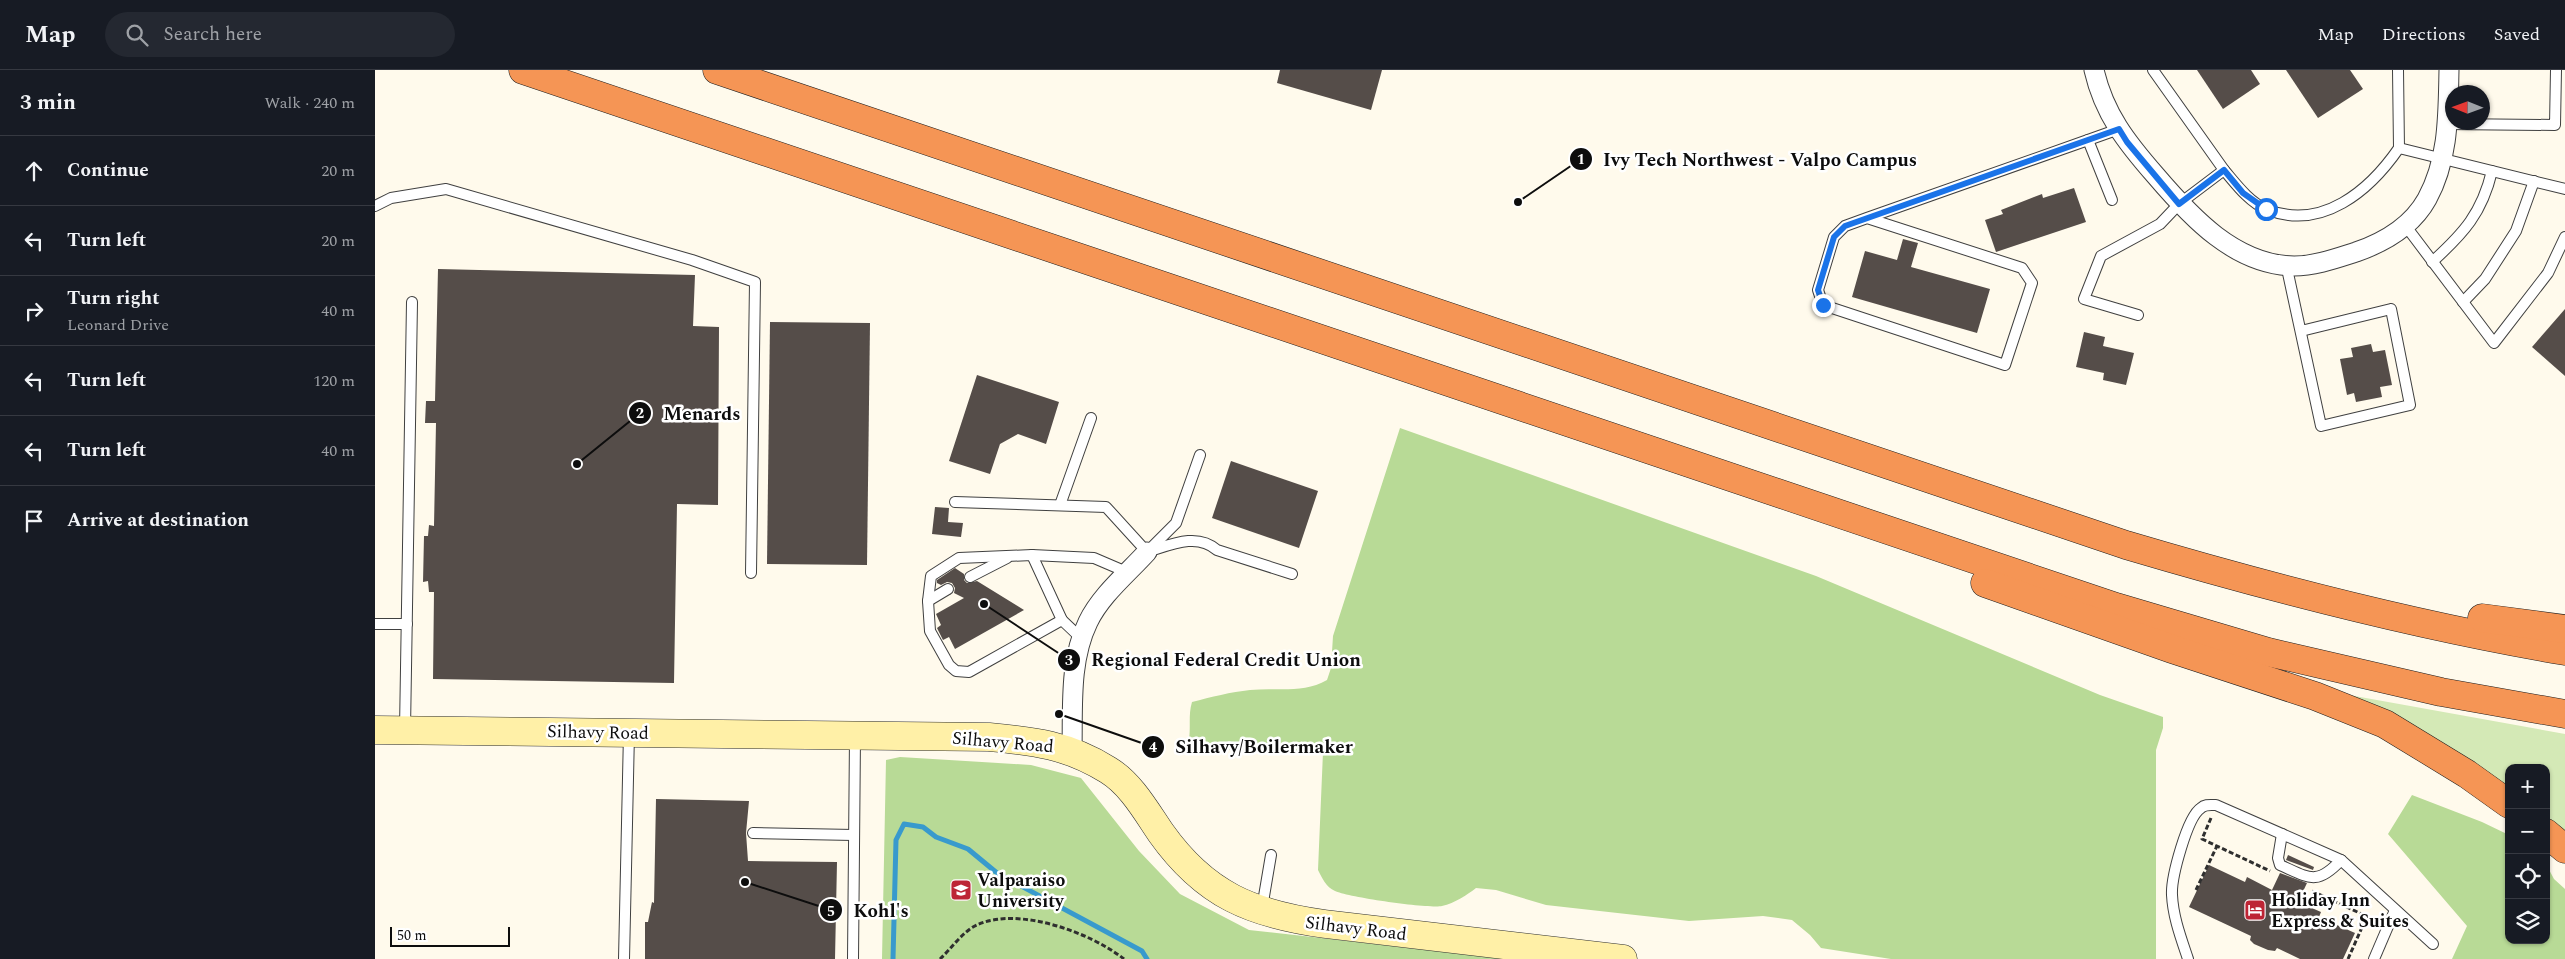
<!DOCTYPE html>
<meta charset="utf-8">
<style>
:root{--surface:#171b24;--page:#242831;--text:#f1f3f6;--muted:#9ea1a6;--line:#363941}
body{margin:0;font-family:Spectral,serif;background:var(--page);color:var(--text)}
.controls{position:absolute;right:15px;bottom:15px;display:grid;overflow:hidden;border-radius:10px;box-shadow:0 1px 4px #0004}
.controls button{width:45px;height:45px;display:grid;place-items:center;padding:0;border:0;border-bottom:1px solid var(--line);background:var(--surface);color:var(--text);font:25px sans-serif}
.compass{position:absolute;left:2070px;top:15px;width:45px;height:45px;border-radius:50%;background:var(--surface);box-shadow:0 1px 4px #0004;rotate:271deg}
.scale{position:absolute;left:15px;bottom:12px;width:120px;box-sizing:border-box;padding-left:5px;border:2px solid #0d0d0d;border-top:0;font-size:14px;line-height:18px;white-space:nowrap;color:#0d0d0d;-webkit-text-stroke:4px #fff;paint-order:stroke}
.stop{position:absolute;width:15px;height:15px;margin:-11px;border:4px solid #1a73e8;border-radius:50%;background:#fff}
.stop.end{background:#1a73e8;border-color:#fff;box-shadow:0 1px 5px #0008}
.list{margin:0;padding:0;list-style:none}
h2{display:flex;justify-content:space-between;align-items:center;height:65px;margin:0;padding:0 20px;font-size:21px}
h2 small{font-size:16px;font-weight:400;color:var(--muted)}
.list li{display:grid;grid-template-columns:32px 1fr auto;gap:15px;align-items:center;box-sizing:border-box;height:70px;padding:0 20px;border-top:1px solid var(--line)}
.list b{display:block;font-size:19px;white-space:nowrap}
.list p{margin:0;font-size:16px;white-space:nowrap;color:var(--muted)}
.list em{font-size:16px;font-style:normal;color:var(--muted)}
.icon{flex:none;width:28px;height:28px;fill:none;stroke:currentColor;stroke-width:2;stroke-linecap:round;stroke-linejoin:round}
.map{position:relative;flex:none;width:2190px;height:889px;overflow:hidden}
header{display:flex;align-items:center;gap:30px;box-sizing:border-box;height:70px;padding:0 25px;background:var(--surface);border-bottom:1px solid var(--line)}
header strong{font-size:24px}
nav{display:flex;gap:28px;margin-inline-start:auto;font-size:18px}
.search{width:350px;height:45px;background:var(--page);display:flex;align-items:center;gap:12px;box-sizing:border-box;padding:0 18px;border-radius:28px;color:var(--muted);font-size:19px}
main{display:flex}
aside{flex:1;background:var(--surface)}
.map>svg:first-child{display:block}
.green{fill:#d4e9b6}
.forest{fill:#b8da96}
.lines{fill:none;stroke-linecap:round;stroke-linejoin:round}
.stream{stroke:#389acd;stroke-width:5}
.building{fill:#554d49}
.lane-casing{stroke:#404040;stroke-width:12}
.street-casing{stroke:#404040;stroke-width:21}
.secondary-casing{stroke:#2f2f2f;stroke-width:29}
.highway-casing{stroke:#1e1e1e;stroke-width:29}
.path{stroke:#2f2f2f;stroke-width:3;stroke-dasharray:5 2.5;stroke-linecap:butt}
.lane{stroke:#fff;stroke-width:10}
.street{stroke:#fff;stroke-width:19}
.secondary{stroke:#fff0a7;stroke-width:28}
.highway{stroke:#f59555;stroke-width:28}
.route{stroke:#1a73e8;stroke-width:6}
.labels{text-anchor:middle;stroke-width:5;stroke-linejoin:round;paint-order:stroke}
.street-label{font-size:18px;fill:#0d0d0d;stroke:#fff}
.poi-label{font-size:18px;font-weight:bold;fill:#0d0d0d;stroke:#fff;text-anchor:start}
.leader{fill:none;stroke:#0d0d0d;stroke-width:2}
.callout-dot{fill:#0d0d0d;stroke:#fff;stroke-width:2}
.mark-label{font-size:15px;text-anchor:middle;font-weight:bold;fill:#fff}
.callout-label{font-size:19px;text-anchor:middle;font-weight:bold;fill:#0d0d0d;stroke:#fff;stroke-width:5;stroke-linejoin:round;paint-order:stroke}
</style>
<header>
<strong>Map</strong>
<div class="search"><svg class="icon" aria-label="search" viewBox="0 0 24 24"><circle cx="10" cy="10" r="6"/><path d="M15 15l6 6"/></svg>Search here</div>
<nav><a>Map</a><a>Directions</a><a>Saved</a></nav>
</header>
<main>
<aside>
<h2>3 min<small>Walk · 240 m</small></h2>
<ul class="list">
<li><svg class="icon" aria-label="ahead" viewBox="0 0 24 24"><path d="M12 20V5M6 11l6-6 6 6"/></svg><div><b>Continue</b></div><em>20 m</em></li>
<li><svg class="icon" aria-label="left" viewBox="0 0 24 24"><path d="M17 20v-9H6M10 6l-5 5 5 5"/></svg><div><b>Turn left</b></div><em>20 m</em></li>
<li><svg class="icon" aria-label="right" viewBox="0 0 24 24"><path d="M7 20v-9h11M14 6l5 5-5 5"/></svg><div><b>Turn right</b><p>Leonard Drive</p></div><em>40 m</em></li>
<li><svg class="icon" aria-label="left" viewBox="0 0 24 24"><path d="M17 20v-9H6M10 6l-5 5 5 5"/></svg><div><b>Turn left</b></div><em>120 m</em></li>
<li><svg class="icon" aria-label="left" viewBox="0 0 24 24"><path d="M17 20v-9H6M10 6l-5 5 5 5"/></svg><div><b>Turn left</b></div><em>40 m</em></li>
<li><svg class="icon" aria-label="arrive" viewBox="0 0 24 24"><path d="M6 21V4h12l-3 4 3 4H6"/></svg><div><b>Arrive at destination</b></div></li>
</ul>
</aside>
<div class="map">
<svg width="2190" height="889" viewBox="0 0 2190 889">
<rect width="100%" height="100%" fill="#fffaec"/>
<!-- green -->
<path class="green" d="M1952,621L2190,664V768L2171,752V698H2134V720Z"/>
<!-- forest -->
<g class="forest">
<path d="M1025,358L1441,506L1725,625L1788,647V658L1781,680V889H1516L1446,878L1435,865L1417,850L1388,846L1314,851L1171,835L1121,820L1101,818C1092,825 1080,833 1067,836C1055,839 972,827 960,821C951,817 947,808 943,800L948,682L811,679C818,664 812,648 817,632C836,627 856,622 875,620C902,617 928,624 952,610L956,598L958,566Z"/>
<path d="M525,687L656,695L706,708L764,781L805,824L874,860L1133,889H507L511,690Z"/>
<path d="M2037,725L2107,752L2134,765V870H2171V794L2179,809L2190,819V889H2077L2092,856L2013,764Z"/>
</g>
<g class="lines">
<!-- stream -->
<path class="stream" d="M518,889L521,770L529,754L548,757L561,767L593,779L622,803L767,881L772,889"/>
</g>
<!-- building -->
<g class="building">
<path d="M905,0H1007L996,40L902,13Z"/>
<path d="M1822,0H1876L1885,14L1848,39Z"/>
<path d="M1911,0H1975L1988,19L1943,48Z"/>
<path d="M1699,118L1711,152L1621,182L1610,150L1628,144L1626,140L1654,129L1667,124L1668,128Z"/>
<path d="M1528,169L1543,173L1536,197L1615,219L1602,263L1477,227L1490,181L1522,190Z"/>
<path d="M63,199L320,205L318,256L344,257L343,435L302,434L299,613L58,609L59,522H54L53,511L48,512L49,466H53L54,455L59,456L61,353H50L51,331H60Z"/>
<path d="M2190,239V306L2157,277Z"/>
<path d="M395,252L495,253L492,495L392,494Z"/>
<path d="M1709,262L1730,267L1728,276L1759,283L1751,315L1728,310L1729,303L1701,297Z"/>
<path d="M1996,274L1998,282L2010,280L2017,315L2005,317L2007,327L1981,332L1979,323L1972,325L1965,289L1978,287L1976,278Z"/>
<path d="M602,305L684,332L671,374L643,364L625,374L615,404L574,391Z"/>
<path d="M856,391L943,421L924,478L837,448Z"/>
<path d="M560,437L574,438L573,452L588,453L586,467L557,464Z"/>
<path d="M580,498L589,504V510L592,513L602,511L649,540L580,579L574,567L568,570L562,558L566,555L561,544L589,528L579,523L580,518L577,513L572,512L566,515L562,513V510Z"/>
<path d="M281,729L374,731L371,763L373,791L462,792L460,889H270V852H273L277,832L279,833Z"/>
<path d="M1913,785L1939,797L1938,800L1911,790Z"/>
<path d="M1834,795L1870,812L1872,807L1897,820L1905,803L1932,813L1923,832L1946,842L1944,847L1980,863L1968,889H1925L1902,878L1900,881L1893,880L1879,874L1875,870L1876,866L1814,837Z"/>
</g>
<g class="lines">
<!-- lane casing -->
<g class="lane-casing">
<g id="lane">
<path d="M2023,0L2024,78"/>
<path d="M2072,54L2180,55L2181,0"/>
<path d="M1713,70L1737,130"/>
<path d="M1849,100C1861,114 1874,132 1891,139C1947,162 1995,120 2024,78L2190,119"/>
<path d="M0,136L16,128L71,119L317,190L380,212L376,503"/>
<path d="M1492,148L1647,198L1657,213L1630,295L1448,235L1443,220L1459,167L1470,156L1492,148L1713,70L1744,59"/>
<path d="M2030,155L2119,273L2173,203L2190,167"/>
<path d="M2057,192C2089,163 2107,143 2117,101"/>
<path d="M1911,194L1946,356L2035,335L2016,239L1926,261"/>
<path d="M2088,232L2110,209L2141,161L2159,111"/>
<path d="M1763,245L1709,229L1726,186L1785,154L1804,134L1849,100L1778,0"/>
<path d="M580,432L731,437L772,482"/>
<path d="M685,435L716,348"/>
<path d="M773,481L801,453L825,385"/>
<path d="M772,482C795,475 822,462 842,480L917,504"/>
<path d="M657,485L687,550L707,569"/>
<path d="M595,507L632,488"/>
<path d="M553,531L573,519"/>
<path d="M687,550L594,602L581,601L574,595L555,561L553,531L556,506L584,488L657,485L719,488L754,503"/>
<path d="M0,554H32"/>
<path d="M30,659L37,232"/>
<path d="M378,763L479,765"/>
<path d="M1907,764L1903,788L1905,795C1934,808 1942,816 1966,790"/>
<path d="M887,838L896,785"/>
<path d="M249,889L254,663"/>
<path d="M478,889L480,667"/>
<path d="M1813,889C1806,868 1798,847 1797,825C1796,808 1812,747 1826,738C1830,734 1835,735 1841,735L1966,790L2058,874"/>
<path d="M1999,889L2020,840"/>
</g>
</g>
<!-- street casing -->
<g class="street-casing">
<g id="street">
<path d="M1719,0C1729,44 1752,73 1781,106C1816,147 1860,195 1919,196C1940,196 1962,188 1981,182C2010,172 2037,156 2052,129C2074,89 2073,44 2074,0"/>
<path d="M697,680C698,638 694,591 713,552C726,525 752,504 772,482"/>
</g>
</g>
<!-- secondary casing -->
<g class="secondary-casing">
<path id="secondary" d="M0,660L614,667C659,671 693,675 733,700C756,714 771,741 786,763C830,825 877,844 950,854L1248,889"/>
</g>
<!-- highway casing -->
<g class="highway-casing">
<g id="highway">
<path d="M148,0L1741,537L1893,582L2066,622L2190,644"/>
<path d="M342,0L1751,475C1896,518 2041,556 2190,581"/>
<path d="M1610,513L1797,579L1940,626L2010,654L2092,704L2134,734"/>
<path d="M2107,548L2190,559"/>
<path d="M2171,763L2190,779"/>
</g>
</g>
<!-- path -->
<g class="path">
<path d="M1836,748L1827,769L1895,801"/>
<path d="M1821,820L1842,776"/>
<path d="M1937,821L2004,852"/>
<path d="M565,889C576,879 588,861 602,855C642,836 715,862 749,889"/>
<path d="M1973,889L1992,846"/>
</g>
<!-- lane -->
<use href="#lane" class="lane"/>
<!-- street -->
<use href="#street" class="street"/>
<!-- secondary -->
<use href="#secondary" class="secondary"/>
<!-- highway -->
<use href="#highway" class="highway"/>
</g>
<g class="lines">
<!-- route -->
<path class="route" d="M1448,235L1443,220L1459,167L1470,156L1744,59L1752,72L1804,134L1849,100L1868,123L1891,139"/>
</g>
<!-- icons -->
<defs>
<g id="university-square" transform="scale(1.125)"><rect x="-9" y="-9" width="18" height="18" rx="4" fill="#bd2535" stroke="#fff"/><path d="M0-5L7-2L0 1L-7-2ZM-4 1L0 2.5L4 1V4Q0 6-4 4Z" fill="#fff"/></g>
<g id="hotel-square" transform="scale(1.125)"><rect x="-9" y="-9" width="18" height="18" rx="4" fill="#bd2535" stroke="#fff"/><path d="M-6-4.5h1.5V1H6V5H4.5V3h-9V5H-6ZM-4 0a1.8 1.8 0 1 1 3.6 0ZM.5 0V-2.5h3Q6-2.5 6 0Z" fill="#fff"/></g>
</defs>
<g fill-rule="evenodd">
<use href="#university-square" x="586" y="820"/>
<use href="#hotel-square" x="1880" y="840"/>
</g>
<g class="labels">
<!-- street labels -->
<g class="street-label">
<text transform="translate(223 662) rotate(1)" y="6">Silhavy Road</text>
<text transform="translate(628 672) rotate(5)" y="6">Silhavy Road</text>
<text transform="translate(981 858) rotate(7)" y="6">Silhavy Road</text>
</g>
<!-- poi labels -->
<g class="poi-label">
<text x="602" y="816">Valparaiso<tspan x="602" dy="21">University</tspan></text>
<text x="1896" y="836">Holiday Inn<tspan x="1896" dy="21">Express &amp; Suites</tspan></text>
</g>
</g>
<!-- callouts -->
<path class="leader" d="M1143 132L1206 89M202 394L265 343M609 534L694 590M684 644L778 677M370 812L456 840"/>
<g class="callout-dot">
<circle cx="1143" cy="132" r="5"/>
<circle cx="202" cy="394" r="5"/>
<circle cx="609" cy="534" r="5"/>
<circle cx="684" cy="644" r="5"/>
<circle cx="370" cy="812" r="5"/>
<circle cx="1206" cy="89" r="12"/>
<circle cx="265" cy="343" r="12"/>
<circle cx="694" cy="590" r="12"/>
<circle cx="778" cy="677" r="12"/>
<circle cx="456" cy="840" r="12"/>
</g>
<g class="mark-label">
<text x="1206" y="94">1</text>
<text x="265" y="348">2</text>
<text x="694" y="595">3</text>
<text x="778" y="682">4</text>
<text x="456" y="846">5</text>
</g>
<g class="callout-label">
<text x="1385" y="96">Ivy Tech Northwest - Valpo Campus</text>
<text x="327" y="350">Menards</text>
<text x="851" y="596">Regional Federal Credit Union</text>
<text x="889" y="683">Silhavy/Boilermaker</text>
<text x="506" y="847">Kohl's</text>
</g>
</svg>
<div class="controls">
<button>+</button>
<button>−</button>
<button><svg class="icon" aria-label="locate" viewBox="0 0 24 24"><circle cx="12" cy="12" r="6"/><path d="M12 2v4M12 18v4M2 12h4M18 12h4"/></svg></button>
<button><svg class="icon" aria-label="layers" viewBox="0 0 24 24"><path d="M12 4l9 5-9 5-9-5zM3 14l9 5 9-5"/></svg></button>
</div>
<svg class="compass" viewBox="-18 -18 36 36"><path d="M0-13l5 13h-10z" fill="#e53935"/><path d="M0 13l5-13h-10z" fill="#9ea1a6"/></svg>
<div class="scale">50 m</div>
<div class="stop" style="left:1891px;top:139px"></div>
<div class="stop end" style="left:1448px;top:235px"></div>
</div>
</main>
